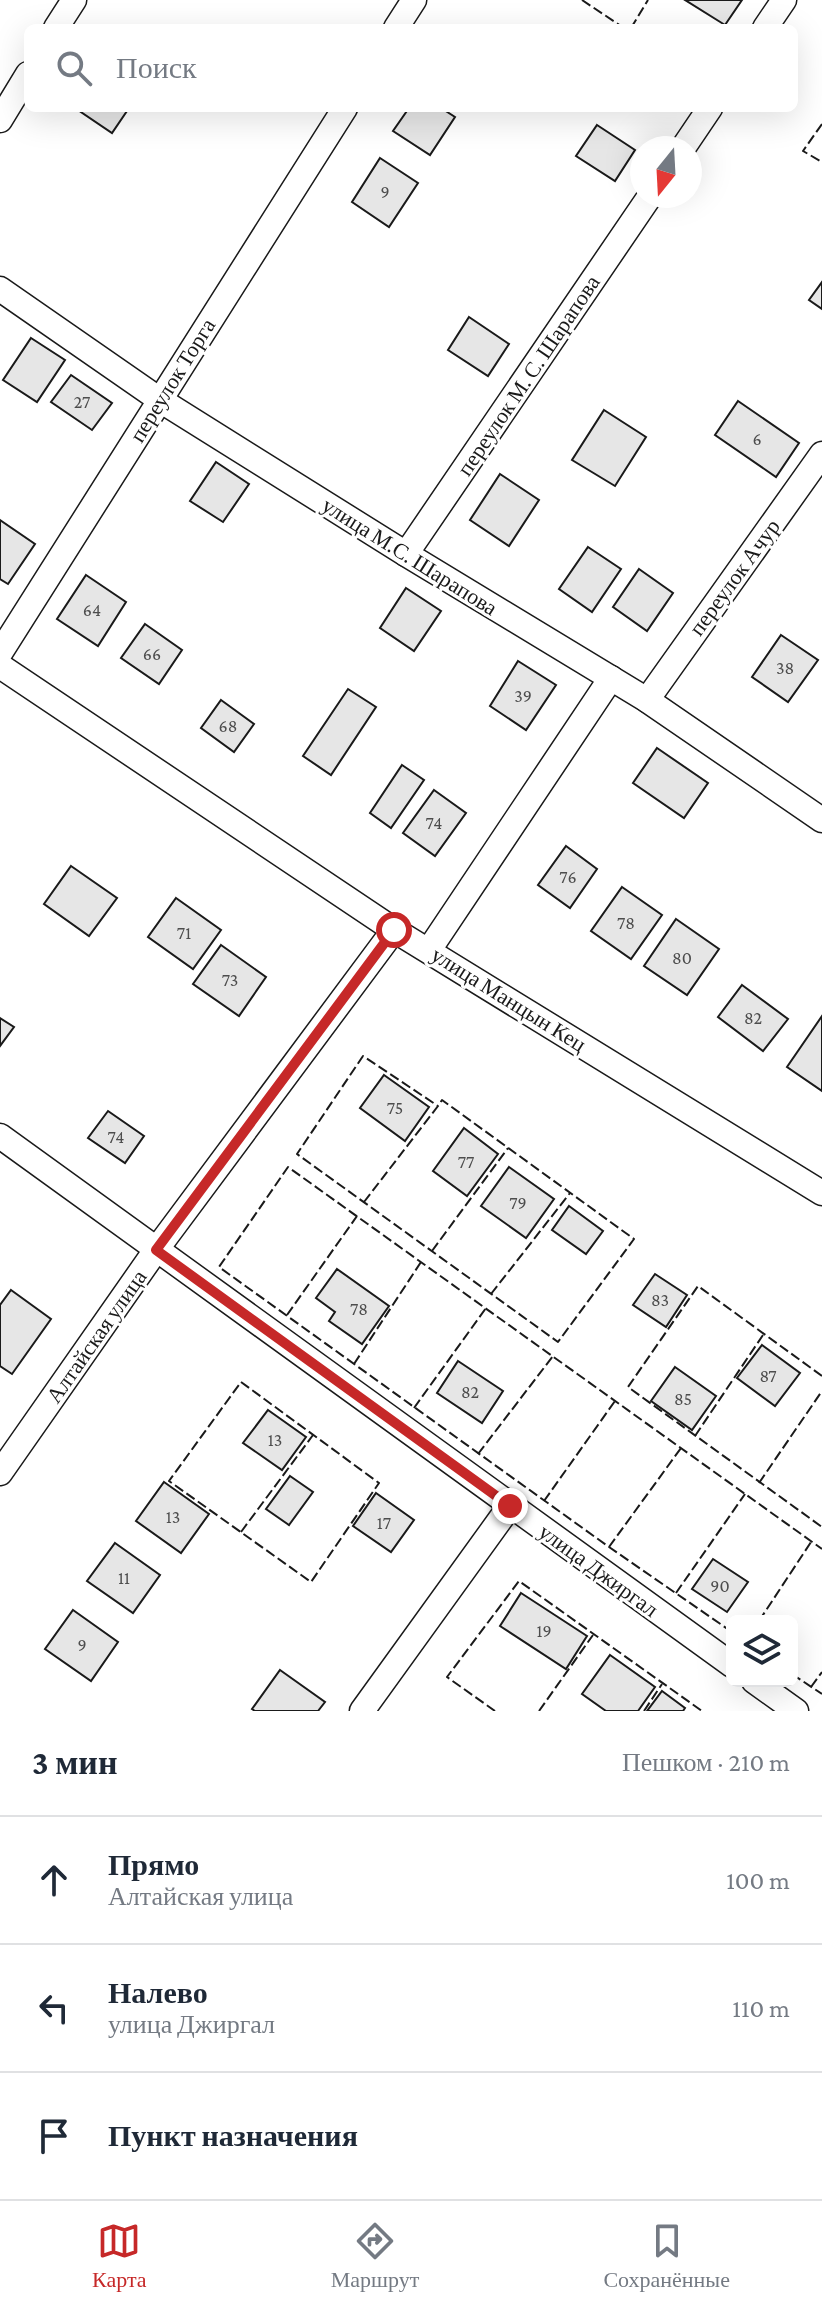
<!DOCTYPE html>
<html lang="ru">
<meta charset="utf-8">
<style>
:root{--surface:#fff;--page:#f6f6f7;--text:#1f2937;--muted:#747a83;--line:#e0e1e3;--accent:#c62828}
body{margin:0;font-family:"Crimson Pro",serif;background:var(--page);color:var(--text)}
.controls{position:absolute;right:24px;bottom:24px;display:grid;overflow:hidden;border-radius:12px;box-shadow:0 8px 32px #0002}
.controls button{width:72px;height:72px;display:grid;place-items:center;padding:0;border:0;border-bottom:2px solid var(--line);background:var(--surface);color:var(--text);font:40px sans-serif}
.compass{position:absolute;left:630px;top:136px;width:72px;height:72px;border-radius:50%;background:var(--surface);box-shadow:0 8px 32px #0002;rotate:198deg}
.stop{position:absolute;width:24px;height:24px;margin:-18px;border:6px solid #c62828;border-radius:50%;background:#fff}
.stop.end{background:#c62828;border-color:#fff;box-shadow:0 2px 8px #0008}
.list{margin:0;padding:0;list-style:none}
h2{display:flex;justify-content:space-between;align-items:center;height:104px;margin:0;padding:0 32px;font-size:34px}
h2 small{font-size:26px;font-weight:400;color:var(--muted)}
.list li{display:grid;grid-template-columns:52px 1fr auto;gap:24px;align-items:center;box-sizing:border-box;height:128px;padding:0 32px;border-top:2px solid var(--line)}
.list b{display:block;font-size:30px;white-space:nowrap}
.list p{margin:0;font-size:26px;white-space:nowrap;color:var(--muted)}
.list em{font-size:26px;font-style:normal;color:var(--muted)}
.icon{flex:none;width:44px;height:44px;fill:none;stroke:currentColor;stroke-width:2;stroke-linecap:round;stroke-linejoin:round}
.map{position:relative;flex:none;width:822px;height:1711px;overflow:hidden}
.search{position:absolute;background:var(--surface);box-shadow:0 8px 32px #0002;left:24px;right:24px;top:24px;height:88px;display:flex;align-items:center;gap:20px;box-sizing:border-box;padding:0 28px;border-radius:12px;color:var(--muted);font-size:30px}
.sheet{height:488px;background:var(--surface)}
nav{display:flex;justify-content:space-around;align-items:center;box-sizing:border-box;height:112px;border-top:2px solid var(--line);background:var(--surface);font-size:22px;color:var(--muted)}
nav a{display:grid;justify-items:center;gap:4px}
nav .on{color:var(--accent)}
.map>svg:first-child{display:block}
.building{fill:#e6e6e6;stroke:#1a1a1a;stroke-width:2}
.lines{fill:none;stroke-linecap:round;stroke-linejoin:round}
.minor-casing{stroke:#1a1a1a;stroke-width:27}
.minor{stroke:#fff;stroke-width:24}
.fence{stroke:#1a1a1a;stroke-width:2;stroke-dasharray:10 4;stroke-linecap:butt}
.route{stroke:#c62828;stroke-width:10}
.labels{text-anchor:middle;stroke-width:6;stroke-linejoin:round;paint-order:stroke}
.number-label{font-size:18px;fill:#4d4d4d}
.street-label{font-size:22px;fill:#1a1a1a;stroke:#fff}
</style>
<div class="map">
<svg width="822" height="1711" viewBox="0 0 822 1711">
<rect width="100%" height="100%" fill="#fff"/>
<!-- building -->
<g class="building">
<path d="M685,0H742L725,25Z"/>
<path d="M75,108H129L112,133Z"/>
<path d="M409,108H441L455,117L430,155L393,131Z"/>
<path d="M597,125L635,150L615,181L576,156Z"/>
<path d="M380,158L418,183L389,227L352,202Z"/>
<path d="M822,282V309L809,300Z"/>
<path d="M469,317L509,344L488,376L448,350Z"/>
<path d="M31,338L65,360L37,402L3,380Z"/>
<path d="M71,375L112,403L92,430L51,402Z"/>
<path d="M738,401L799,443L776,477L715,435Z"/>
<path d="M604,410L646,437L615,486L572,460Z"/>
<path d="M216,462L249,484L223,522L190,501Z"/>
<path d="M500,474L539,500L509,546L470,520Z"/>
<path d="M0,520L35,544L8,584L0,579Z"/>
<path d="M588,547L621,569L592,612L559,589Z"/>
<path d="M639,569L673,593L647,631L613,607Z"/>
<path d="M86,575L126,602L98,646L57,619Z"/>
<path d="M406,588L441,611L414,651L380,628Z"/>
<path d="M145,624L182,650L159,684L121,658Z"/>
<path d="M781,635L818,660L788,702L752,677Z"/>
<path d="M518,661L556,685L526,730L490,706Z"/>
<path d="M348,689L376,707L331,775L303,756Z"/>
<path d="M221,700L254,724L234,752L201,728Z"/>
<path d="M657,748L708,783L684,818L633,783Z"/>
<path d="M402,765L424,780L391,828L370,813Z"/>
<path d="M434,790L466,813L435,856L403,833Z"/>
<path d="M566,846L597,869L570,908L538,885Z"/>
<path d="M71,866L117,898L89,936L44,904Z"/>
<path d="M622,887L662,915L631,959L591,931Z"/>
<path d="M176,898L221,930L193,969L148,937Z"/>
<path d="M676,919L719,949L687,995L644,966Z"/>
<path d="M221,945L266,977L239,1016L193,984Z"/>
<path d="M742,985L788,1019L763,1051L718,1017Z"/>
<path d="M822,1016V1091L787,1067Z"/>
<path d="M0,1018L14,1027L0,1046Z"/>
<path d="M384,1075L429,1107L405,1141L360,1108Z"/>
<path d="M108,1111L144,1136L125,1163L88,1138Z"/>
<path d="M464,1128L498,1154L467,1196L433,1171Z"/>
<path d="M509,1167L554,1199L526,1238L481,1206Z"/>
<path d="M569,1206L603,1231L586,1254L552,1230Z"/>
<path d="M337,1269L389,1306L362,1344L329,1321L335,1312L316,1298Z"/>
<path d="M655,1274L687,1295L666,1327L633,1305Z"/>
<path d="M11,1290L51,1319L12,1374L0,1366V1305Z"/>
<path d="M762,1345L800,1373L775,1406L737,1378Z"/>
<path d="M458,1361L503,1391L482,1423L437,1393Z"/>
<path d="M675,1367L716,1396L692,1430L651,1401Z"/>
<path d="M268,1410L306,1437L282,1470L243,1443Z"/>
<path d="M290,1476L313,1492L289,1525L266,1509Z"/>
<path d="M164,1482L209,1514L181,1553L136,1521Z"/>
<path d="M376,1493L414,1520L391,1552L353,1526Z"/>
<path d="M115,1543L160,1575L133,1613L87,1581Z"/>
<path d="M713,1559L748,1582L727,1612L692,1589Z"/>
<path d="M521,1593L587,1636L566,1669L500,1626Z"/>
<path d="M73,1610L118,1642L91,1681L45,1649Z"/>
<path d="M610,1655L655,1687L638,1711H606L582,1694Z"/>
<path d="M280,1670L325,1702L318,1711H255L252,1709Z"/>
<path d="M662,1691L685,1708L683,1711H647Z"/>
</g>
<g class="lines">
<!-- minor casing -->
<g class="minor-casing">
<g id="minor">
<path d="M56,28L74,0"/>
<path d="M396,28L414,0"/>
<path d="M765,28L784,0"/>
<path d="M0,120L28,74"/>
<path d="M683,148L710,108"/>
<path d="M0,289L160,400L406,554L647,700L822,820"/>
<path d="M406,554L650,196"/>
<path d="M0,653L345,108"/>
<path d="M0,666L394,930L822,1193"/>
<path d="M647,700L822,454"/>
<path d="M429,950L611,678"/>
<path d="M0,1136L732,1665"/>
<path d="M0,1473L156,1250L394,930"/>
<path d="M754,1681L796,1711"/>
<path d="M362,1711L510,1506"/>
</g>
</g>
<!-- minor -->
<use href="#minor" class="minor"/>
<!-- fence -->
<g class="fence">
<path d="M582,0L624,28"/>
<path d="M631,28L648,0"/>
<path d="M822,124L803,151L822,162"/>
<path d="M364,1202L438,1106L442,1100L634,1239L558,1342L297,1154L363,1056L438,1106"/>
<path d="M432,1251L508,1148"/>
<path d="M491,1294L570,1193"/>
<path d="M287,1315L357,1216"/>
<path d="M354,1364L421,1262"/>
<path d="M822,1376L698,1286L628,1387L822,1527"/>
<path d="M241,1382L379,1483L311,1582L169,1481Z"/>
<path d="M414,1408L486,1308"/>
<path d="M695,1436L763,1335"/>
<path d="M478,1454L553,1356"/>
<path d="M759,1483L822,1391"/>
<path d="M544,1501L615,1401"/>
<path d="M241,1532L313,1435"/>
<path d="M609,1547L681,1448"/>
<path d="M676,1593L745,1494"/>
<path d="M759,1621L811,1542"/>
<path d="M732,1632L609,1547L219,1267L288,1167L822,1549"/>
<path d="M792,1674L822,1694"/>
<path d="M811,1687L822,1672"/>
<path d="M495,1711L447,1677L519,1581L702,1711"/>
<path d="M539,1711L593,1635"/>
<path d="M644,1711L662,1684"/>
</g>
</g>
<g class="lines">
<!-- route -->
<path class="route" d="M394,930L156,1250L510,1506"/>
</g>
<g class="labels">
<!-- number labels -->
<g class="number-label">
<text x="385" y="198">9</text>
<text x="82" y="408">27</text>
<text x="757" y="445">6</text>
<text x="92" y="616">64</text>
<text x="152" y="660">66</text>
<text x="785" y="674">38</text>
<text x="523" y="702">39</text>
<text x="228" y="732">68</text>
<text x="434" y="829">74</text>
<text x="568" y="883">76</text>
<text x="626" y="929">78</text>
<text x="184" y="939">71</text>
<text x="682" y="964">80</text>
<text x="230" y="986">73</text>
<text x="753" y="1024">82</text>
<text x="395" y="1114">75</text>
<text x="116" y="1143">74</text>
<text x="466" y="1168">77</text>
<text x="518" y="1209">79</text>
<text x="660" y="1306">83</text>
<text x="359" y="1315">78</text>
<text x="768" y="1382">87</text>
<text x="470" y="1398">82</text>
<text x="683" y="1405">85</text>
<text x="275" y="1446">13</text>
<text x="173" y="1523">13</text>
<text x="384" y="1529">17</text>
<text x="124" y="1584">11</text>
<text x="720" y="1592">90</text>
<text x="544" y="1637">19</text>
<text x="82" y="1651">9</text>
</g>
<!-- street labels -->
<g class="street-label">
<text transform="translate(528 375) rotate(-56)" y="8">переулок М. С. Шарапова</text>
<text transform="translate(172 380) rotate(-58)" y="8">переулок Торга</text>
<text transform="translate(410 556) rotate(32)" y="8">улица М.С. Шарапова</text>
<text transform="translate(734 577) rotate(-54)" y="8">переулок Ачур</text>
<text transform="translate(509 999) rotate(32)" y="8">улица Манцын Кец</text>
<text transform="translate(96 1336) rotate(-55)" y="8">Алтайская улица</text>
<text transform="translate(599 1570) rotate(36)" y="8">улица Джиргал</text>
</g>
</g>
</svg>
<div class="controls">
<button><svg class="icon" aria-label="layers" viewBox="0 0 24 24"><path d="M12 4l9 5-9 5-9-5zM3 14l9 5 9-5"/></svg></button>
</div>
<svg class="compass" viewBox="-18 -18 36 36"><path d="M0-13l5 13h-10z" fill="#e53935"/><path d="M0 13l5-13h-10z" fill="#747a83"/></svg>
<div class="stop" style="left:394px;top:930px"></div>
<div class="stop end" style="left:510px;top:1506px"></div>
<div class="search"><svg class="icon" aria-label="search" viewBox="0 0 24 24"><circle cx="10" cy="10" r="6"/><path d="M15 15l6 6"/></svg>Поиск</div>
</div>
<section class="sheet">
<h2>3 мин<small>Пешком · 210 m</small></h2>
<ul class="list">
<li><svg class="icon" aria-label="ahead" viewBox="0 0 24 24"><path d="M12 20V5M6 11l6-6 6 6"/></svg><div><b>Прямо</b><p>Алтайская улица</p></div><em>100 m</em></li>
<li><svg class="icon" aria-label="left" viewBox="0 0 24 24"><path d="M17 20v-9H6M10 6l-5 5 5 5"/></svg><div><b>Налево</b><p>улица Джиргал</p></div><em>110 m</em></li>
<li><svg class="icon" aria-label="arrive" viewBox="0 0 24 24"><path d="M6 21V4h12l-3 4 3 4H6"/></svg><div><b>Пункт назначения</b></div></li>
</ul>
</section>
<nav>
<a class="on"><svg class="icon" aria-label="map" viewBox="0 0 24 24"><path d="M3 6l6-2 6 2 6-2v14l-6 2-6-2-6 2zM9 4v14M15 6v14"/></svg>Карта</a>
<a><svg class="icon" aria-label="directions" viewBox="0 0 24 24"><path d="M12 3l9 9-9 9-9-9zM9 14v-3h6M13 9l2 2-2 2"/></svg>Маршрут</a>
<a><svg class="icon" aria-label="saved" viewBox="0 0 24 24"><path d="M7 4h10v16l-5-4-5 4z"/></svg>Сохранённые</a>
</nav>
